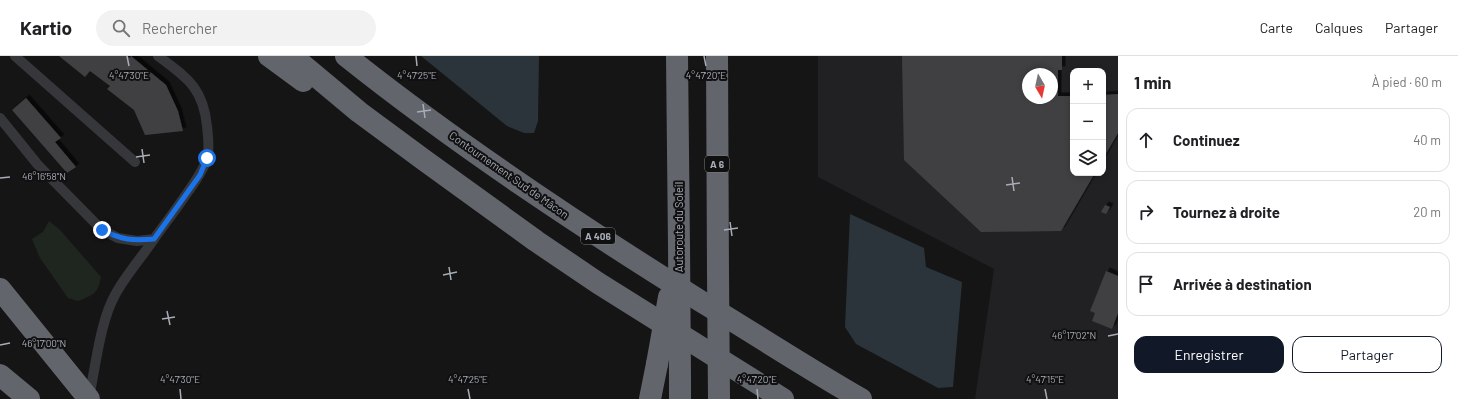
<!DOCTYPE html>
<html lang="fr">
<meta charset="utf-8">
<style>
:root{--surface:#fff;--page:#f2f2f2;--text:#202124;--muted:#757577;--line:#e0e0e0;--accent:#111827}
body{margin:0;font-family:Barlow,sans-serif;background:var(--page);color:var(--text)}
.controls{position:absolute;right:12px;top:12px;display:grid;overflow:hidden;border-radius:8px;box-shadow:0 2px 6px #0003}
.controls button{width:36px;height:36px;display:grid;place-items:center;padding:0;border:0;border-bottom:1px solid var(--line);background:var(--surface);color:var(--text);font:20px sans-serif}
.compass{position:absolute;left:1022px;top:12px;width:36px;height:36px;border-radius:50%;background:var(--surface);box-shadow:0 2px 6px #0003;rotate:171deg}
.stop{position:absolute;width:12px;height:12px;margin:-9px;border:3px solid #1a73e8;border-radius:50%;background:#fff}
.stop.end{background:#1a73e8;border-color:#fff;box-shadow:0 1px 4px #0008}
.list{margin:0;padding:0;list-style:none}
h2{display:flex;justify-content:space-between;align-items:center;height:52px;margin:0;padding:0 16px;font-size:17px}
h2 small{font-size:13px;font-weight:400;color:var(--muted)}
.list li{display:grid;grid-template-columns:26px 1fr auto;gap:12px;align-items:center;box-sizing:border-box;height:64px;margin:0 8px 8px;padding:0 8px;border:1px solid var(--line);border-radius:12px}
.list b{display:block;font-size:15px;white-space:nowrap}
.list em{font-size:13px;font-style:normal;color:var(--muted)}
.actions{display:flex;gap:8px;padding:12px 16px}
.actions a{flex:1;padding:9px 0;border:1px solid var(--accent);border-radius:12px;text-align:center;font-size:14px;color:var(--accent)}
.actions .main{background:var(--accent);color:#fff}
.icon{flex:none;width:22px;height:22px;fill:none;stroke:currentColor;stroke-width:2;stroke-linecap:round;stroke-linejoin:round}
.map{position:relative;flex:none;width:1118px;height:343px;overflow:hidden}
header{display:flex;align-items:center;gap:24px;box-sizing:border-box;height:56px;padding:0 20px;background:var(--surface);border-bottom:1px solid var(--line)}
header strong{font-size:19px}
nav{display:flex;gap:22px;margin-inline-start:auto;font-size:14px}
.search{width:280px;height:36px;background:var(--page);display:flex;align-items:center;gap:10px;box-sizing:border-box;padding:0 14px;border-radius:22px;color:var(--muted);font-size:15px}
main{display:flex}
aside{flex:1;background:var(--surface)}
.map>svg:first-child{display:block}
.built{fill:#212123;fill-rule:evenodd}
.green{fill:#1f261f}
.water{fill:#2b343a}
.building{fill:#3f4043;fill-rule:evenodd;filter:url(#shadow)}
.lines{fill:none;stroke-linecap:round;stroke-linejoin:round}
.lane{stroke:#36373b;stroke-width:10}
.highway{stroke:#62656c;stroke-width:22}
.highway-bridge{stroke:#62656c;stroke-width:22}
.route{stroke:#1a73e8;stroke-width:5}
.ticks{fill:none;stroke:#a7acb6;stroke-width:1.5}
.labels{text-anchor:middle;stroke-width:4;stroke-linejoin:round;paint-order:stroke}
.shield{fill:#101011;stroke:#7a7d84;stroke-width:1}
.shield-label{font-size:10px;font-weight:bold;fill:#a7acb6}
.street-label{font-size:11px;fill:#a7acb6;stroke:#101011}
.ticks-label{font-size:10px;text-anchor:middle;fill:#a7acb6;stroke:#101011;stroke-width:4;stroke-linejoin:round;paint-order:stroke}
</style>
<header>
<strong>Kartio</strong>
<div class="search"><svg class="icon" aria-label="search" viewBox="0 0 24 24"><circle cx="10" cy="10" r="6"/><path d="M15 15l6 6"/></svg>Rechercher</div>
<nav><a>Carte</a><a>Calques</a><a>Partager</a></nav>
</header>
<main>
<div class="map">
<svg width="1118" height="343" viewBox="0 0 1118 343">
<defs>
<filter id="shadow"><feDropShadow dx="3.5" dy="-3.5" stdDeviation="0" flood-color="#0009"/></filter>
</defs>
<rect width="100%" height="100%" fill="#151516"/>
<!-- built -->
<path class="built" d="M818,0H1118V343H975L994,213L818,121ZM1073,15H1103V117H1073ZM1028,18H1052V42H1028Z"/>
<!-- green -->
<path class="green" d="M49,165L60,174L101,221C98,238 93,239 78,245L68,242L40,202L32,183L43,176Z"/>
<!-- water -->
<g class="water">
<path d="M421,0H539L538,65L534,77H524L507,70Z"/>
<path d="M850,158L924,192L926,211L962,226L953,331L938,332L856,288L845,271Z"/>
</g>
<!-- building -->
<g class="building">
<path d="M59,0H127L130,2L131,0L166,29L178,55L183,75L145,79L134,54L107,33L110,30L90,15L85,21Z"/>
<path d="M902,0H1062V14H1058V40H1073V117H1095L1061,175L981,176L904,104ZM1028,18H1052V42H1028Z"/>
<path d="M1118,38V77L1103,103V39Z"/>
<path d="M26,42L61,82L55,86L76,111L67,117L12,54Z"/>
<path d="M1105,149L1110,151L1106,158L1101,156Z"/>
<path d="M1106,215L1118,220V257L1112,273L1092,265L1095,257L1090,255Z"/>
</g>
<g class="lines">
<!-- lane -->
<g class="lane">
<path d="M15,0L135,106"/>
<path d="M0,62L38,109L102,174L118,182L137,185L154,183C164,169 175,155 185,140C193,129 202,117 207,103C210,93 208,81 207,70C203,31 187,22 158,0"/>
<path d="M89,341C96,309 100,266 115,239C125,220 142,201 154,183"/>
</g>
<!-- highway -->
<g class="highway">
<path d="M269,0L303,25"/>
<path d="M292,0L359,56L424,104L536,185L598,227L783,343"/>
<path d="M346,0C459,90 580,170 702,246C755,278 807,312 861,343"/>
<path d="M677,0L679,190"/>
<path d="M717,0L718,217"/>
<path d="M0,233L89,343"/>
<path d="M0,319L29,343"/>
<path d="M680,322V343"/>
<path d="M650,343L657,308"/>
</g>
<!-- highway-bridge -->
<g class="highway-bridge">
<path d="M679,190L680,322"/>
<path d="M718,217L719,343"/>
<path d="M657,308L669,241"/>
</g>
</g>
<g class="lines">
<!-- route -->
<path class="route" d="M102,174C122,184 132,185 154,183L200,119L207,102"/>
</g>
<!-- ticks -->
<path class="ticks" d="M127,0L129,10M416,0L417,10M704,0L706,10M423,48L425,62M417,56L431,54M142,93L144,107M136,101L150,99M1012,121L1014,135M0,122L10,121M1006,129L1020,127M730,166L732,180M724,174L738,172M449,211L451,224M443,219L457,216M167,255L170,269M162,263L175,261M1108,280L1118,278M0,289L10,287M180,333L181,343M468,333L470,343M757,333L758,343M1045,333L1047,343"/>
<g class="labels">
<!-- shield labels -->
<g class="shield">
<rect x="705" y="100" width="24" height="16" rx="3"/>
<rect x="581" y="172" width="34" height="16" rx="3"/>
</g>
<g class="shield-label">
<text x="717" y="112">A 6</text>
<text x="598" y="184">A 406</text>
</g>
<!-- street labels -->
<g class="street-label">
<text transform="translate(509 119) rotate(35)" y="4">Contournement Sud de Mâcon</text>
<text transform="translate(679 171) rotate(-90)" y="4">Autoroute du Soleil</text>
</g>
</g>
<g class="ticks-label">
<text x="129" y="23">4°47'30"E</text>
<text x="417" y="23">4°47'25"E</text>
<text x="706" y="23">4°47'20"E</text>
<text x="44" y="124">46°16'58"N</text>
<text x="1074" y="283">46°17'02"N</text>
<text x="44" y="291">46°17'00"N</text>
<text x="180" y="327">4°47'30"E</text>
<text x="468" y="327">4°47'25"E</text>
<text x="757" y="327">4°47'20"E</text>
<text x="1045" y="327">4°47'15"E</text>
</g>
</svg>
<div class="controls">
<button>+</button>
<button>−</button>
<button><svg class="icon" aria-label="layers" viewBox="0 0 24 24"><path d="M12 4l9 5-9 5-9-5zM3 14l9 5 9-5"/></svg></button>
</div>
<svg class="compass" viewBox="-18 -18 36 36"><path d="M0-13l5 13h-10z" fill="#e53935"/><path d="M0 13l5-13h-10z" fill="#757577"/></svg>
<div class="stop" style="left:207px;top:102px"></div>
<div class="stop end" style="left:102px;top:174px"></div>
</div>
<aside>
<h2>1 min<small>À pied · 60 m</small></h2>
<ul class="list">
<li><svg class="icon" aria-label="ahead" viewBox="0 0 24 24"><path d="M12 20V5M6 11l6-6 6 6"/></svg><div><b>Continuez</b></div><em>40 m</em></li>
<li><svg class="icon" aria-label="right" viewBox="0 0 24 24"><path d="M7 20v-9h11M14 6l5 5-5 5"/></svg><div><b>Tournez à droite</b></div><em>20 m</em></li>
<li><svg class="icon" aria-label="arrive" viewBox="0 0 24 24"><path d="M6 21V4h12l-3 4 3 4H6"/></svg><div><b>Arrivée à destination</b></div></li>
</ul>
<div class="actions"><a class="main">Enregistrer</a><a>Partager</a></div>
</aside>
</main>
